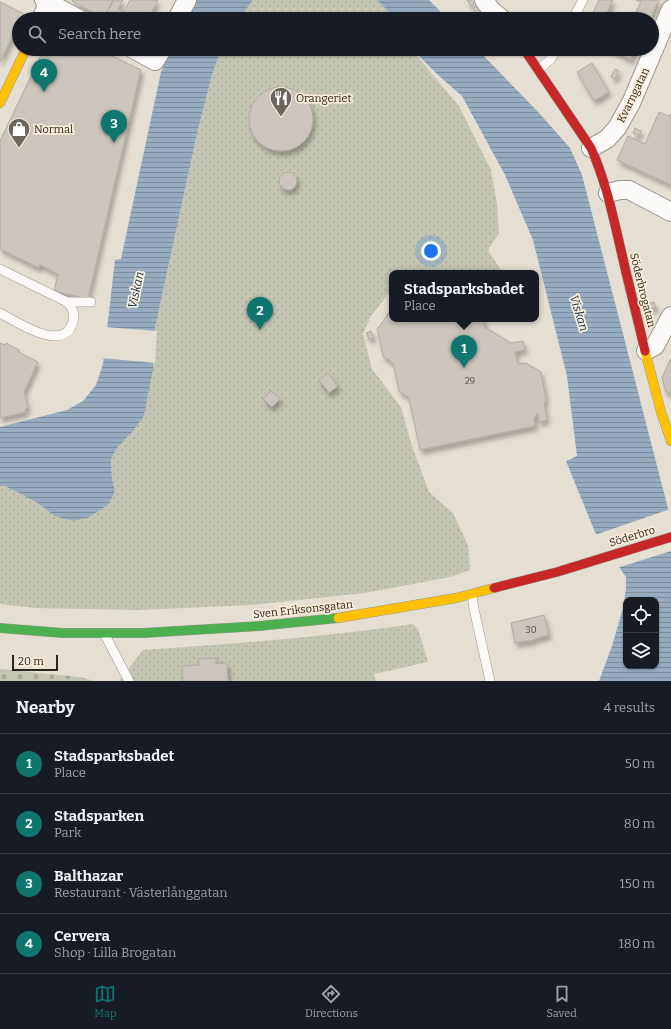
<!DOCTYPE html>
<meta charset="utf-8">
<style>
:root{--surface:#171b24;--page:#20242c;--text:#f1f3f6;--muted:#9ea1a6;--line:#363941;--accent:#0f766e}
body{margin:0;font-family:Bitter,serif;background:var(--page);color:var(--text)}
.controls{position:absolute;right:12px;bottom:12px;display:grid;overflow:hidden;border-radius:8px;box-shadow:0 1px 3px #0004}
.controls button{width:36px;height:36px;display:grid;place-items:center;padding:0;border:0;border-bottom:1px solid var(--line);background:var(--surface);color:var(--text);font:20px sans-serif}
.scale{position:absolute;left:12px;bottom:10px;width:46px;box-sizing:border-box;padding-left:4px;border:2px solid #2a261e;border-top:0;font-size:11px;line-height:14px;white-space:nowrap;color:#2a261e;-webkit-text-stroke:3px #f9edd9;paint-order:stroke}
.you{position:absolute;left:431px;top:251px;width:14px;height:14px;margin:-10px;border:3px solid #fff;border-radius:50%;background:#1a73e8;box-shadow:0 0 0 6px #1a73e833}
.badge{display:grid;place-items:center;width:26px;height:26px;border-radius:50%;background:var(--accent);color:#fff;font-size:13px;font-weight:700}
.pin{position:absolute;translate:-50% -33px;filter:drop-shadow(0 1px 2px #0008)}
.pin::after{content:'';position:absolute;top:21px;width:14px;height:12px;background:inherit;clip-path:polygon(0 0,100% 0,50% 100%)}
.popup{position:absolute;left:389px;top:270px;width:150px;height:52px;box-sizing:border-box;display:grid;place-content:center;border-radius:8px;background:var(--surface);filter:drop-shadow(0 1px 3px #0005);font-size:13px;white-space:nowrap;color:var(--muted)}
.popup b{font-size:15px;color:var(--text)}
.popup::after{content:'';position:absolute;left:50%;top:100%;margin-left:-8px;border:8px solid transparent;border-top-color:var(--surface)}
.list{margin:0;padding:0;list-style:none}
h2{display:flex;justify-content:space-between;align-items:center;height:52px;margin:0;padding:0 16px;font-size:17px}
h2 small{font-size:13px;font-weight:400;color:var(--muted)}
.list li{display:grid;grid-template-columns:26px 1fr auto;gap:12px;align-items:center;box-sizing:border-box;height:60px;padding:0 16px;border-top:1px solid var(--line)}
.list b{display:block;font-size:15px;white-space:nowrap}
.list p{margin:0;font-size:13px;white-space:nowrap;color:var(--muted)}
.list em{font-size:13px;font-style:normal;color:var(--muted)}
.icon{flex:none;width:22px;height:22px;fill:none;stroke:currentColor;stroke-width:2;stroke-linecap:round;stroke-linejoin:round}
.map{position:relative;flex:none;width:671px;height:681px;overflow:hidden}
.search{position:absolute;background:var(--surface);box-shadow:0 1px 3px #0004;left:12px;right:12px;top:12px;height:44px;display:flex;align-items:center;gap:10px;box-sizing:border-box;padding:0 14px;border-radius:22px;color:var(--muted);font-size:15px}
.sheet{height:292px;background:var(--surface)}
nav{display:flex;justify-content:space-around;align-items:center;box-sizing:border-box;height:56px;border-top:1px solid var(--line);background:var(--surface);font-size:11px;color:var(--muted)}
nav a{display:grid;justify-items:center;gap:2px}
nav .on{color:var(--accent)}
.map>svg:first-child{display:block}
.cemetery{fill:url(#cemetery-stones)}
.park{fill:url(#park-dots)}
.water{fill:url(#water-rules);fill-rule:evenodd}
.pier{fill:#e5ded3}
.building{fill:#cbc5bd;stroke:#b0aaa2;filter:url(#shadow)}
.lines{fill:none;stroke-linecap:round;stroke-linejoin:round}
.lane-casing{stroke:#9b968e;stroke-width:10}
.street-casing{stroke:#9b968e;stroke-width:20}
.fast-casing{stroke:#9b968e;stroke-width:10}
.slow-casing{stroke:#9b968e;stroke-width:10}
.jam-casing{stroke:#9b968e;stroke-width:10}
.lane{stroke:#fbfaf8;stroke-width:9}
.street{stroke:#fbfaf8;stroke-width:18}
.fast{stroke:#4caf50;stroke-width:9}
.slow{stroke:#ffc107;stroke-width:9}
.jam{stroke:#c62828;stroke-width:9}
.labels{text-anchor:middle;stroke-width:3.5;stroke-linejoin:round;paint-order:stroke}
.number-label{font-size:9px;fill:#524e46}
.street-label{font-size:11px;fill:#2a261e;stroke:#f9edd9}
.poi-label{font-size:11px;fill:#2a261e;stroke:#f9edd9;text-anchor:start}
.water-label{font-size:12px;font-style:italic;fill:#0f3556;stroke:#f9edd9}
</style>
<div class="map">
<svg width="671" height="681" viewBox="0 0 671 681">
<defs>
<pattern id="cemetery-stones" width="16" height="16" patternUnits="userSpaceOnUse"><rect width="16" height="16" fill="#c4c6b3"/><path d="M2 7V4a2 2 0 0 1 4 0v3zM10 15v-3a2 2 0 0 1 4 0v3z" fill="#a9aa9a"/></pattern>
<pattern id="park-dots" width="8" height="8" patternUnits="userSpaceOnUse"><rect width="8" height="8" fill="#c4c6b3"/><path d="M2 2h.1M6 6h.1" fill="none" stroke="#a9aa9a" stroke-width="1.8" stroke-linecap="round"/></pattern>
<pattern id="water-rules" width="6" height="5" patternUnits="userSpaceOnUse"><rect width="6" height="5" fill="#97acc0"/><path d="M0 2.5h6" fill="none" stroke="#7b8c9b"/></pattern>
<filter id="shadow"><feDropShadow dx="2.5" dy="4.5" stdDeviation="2" flood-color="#0004"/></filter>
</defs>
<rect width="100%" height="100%" fill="#e5ded3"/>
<!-- cemetery -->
<path class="cemetery" d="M0,669L79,677L95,681H0Z"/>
<!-- park -->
<g class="park">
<path d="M253,0H377L393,16L394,19H239Z"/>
<path d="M221,49H411L459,106L491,170L497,204L499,233L488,250L503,273H392V289L371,316L363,334L372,369L401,407L411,443L429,492L453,513L468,545L470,570L450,577L365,593L251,605L139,610L34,608L0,604V486H5L36,502L55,516L90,517L109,504L115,491L112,480L111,459L117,448L132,432L144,415L153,370L155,328L198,129L212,75Z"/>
<path d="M413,624L418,629L428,662L374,674L376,681H119L143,650C234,644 323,637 413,624Z"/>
</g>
<!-- water -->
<g class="water">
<path d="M194,0H253L239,19H185Z"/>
<path d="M377,0H429L448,19H394L393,16Z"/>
<path d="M170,49H221L212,75L198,129L155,328L153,370L144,416L132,432L117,448L111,459L112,480L115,491L109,504L90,517L73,521L55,516L36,502L5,486H0V427L67,410L83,401L96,385L103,364L115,260L121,259L161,72Z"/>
<path d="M412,49H477L540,114L570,148L582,175L671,520V681H599L612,646L623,608L626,588V577L595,532L566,461L577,456L567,376L533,240L505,175L462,96L438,75ZM626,600H656V666H626Z"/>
</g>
<!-- pier -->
<g class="pier">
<path d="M105,327L157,331L155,363L102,358Z"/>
<path d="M670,509L671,513V551L617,568L595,535Z"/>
</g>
<!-- building -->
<g class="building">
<path d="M72,0H113L104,18L73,2Z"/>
<path d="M114,0H123L118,9L124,12L130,0H158L148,19H106L104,18Z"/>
<path d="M467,0H472L474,3L471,6Z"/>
<path d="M599,0H613L604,19H590Z"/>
<path d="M636,0H659L650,19L633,18L641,2Z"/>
<path d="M0,2L24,14L21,19H19V23L0,62Z"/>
<path d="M476,6L481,13L478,15L473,9Z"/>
<path d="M44,49H98L141,70L88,299L54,291L58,274L40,265L39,268L0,249V141Z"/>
<path d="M609,49H636L631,60Z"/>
<path d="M592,63L609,92L594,101L577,72Z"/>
<path d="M615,69L619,71L615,79L611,77Z"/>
<circle cx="281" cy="119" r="32"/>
<path d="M659,112L669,116L670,114L671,115V185L617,160L628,136L645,144Z"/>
<path d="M635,128L641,131L639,136L633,133Z"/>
<circle cx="288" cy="181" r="9"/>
<path d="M654,302L656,308L648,309L647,304Z"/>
<path d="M392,308V319H484L485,327L511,343L523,341L525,350L515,352L518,364L526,363L541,372L546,400L544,404L547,420L539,422L538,413L534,419L535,426L420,450L409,398L399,391L393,363L383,356L377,328L379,327Z"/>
<path d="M371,331L374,338L369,339L366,333Z"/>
<path d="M0,343L5,345L6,343L19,350L18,352L38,362L24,392L28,408L25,409L26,412L0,418Z"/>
<path d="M671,358V394L666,392L662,378Z"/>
<path d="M328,373L338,386L329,393L319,380Z"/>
<path d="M271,391L280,399L272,407L263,399Z"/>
<path d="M544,615L549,635L535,639L534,640L515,643L511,623Z"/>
<path d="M216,658V664L224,663L227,665L228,681H183L182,666L199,665L198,659Z"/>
</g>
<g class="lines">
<!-- lane casing -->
<g class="lane-casing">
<g id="lane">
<path d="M573,19L583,0"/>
<path d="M538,70L551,59L557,49"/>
<path d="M0,269L67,302C73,308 75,314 73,322C64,354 17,322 0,313"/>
<path d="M67,302H91"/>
<path d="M472,594L474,609L490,681"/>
<path d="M105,635L129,681"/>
</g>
</g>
<!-- street casing -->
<g class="street-casing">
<g id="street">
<path d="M44,0L79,19"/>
<path d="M484,0L491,10L502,19"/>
<path d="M41,19L50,0"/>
<path d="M177,19L187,0"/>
<path d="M133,49L155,61L162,49"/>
<path d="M591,148L607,139L617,128L631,103L671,9"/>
<path d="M608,193L620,190H629L671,212"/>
<path d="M646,351L655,346L671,316"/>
</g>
</g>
<!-- fast casing -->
<g class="fast-casing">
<path id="fast" d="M0,628L63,633H143L259,626L338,618"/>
</g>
<!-- slow casing -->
<g class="slow-casing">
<g id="slow">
<path d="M0,103L26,49"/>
<path d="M645,351L661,412L671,441"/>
<path d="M338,618L456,598L494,588"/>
</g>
</g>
<!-- jam casing -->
<g class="jam-casing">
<g id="jam">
<path d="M524,49L591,148C607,184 614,221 623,259C630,290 638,320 645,351"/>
<path d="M494,588L557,572L671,537"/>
</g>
</g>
<!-- lane -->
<use href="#lane" class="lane"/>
<!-- street -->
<use href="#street" class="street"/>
<!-- fast -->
<use href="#fast" class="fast"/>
<!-- slow -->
<use href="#slow" class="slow"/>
<!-- jam -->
<use href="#jam" class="jam"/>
</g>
<!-- icons -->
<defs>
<g id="restaurant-pin" transform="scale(1.15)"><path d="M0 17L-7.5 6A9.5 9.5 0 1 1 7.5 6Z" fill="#6b665d" stroke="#f9edd9"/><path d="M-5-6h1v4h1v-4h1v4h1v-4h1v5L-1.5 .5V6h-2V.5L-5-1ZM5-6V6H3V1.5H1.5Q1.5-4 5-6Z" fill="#fff"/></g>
<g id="shop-pin" transform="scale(1.15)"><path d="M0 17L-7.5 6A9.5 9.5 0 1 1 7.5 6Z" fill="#6b665d" stroke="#f9edd9"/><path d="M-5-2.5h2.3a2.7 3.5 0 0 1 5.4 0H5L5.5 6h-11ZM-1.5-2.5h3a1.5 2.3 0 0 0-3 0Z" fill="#fff"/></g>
</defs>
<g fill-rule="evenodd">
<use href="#restaurant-pin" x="281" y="98"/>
<use href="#shop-pin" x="19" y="129"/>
</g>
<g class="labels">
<!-- number labels -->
<g class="number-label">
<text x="470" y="384">29</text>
<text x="531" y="633">30</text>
</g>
<!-- street labels -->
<g class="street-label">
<text transform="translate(633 95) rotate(-64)" y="4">Kvarngatan</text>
<text transform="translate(643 290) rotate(76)" y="4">Söderbrogatan</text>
<text transform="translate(632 536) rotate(-17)" y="4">Söderbro</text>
<text transform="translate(303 609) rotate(-6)" y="4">Sven Eriksonsgatan</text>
</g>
<!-- poi labels -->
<g class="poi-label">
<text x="296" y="102">Orangeriet</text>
<text x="34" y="133">Normal</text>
</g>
<!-- water labels -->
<g class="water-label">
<text transform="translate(136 290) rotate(-78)" y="4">Viskan</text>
<text transform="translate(579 313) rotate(73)" y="4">Viskan</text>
</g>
</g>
</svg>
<div class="controls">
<button><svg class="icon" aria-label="locate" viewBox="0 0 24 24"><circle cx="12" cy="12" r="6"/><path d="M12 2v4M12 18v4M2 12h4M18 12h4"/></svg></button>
<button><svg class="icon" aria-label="layers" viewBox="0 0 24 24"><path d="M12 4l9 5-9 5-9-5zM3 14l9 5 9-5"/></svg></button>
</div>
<div class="scale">20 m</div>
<div class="you"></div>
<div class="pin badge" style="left:464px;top:368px">1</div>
<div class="popup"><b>Stadsparksbadet</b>Place</div>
<div class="pin badge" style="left:260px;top:330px">2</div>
<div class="pin badge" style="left:114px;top:143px">3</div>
<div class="pin badge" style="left:44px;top:92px">4</div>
<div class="search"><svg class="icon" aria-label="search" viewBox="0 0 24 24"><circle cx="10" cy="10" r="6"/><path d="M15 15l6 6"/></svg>Search here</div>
</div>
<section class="sheet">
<h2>Nearby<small>4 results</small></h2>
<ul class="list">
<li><span class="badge">1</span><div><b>Stadsparksbadet</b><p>Place</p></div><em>50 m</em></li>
<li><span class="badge">2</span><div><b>Stadsparken</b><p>Park</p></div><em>80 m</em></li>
<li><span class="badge">3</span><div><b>Balthazar</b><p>Restaurant · Västerlånggatan</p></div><em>150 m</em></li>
<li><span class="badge">4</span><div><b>Cervera</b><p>Shop · Lilla Brogatan</p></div><em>180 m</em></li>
</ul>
</section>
<nav>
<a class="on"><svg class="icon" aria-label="map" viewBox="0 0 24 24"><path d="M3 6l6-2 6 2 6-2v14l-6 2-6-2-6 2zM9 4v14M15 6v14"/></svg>Map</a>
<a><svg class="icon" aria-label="directions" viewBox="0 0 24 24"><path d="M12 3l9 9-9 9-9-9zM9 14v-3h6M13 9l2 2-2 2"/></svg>Directions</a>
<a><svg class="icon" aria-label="saved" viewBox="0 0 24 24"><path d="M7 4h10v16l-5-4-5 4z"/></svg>Saved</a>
</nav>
